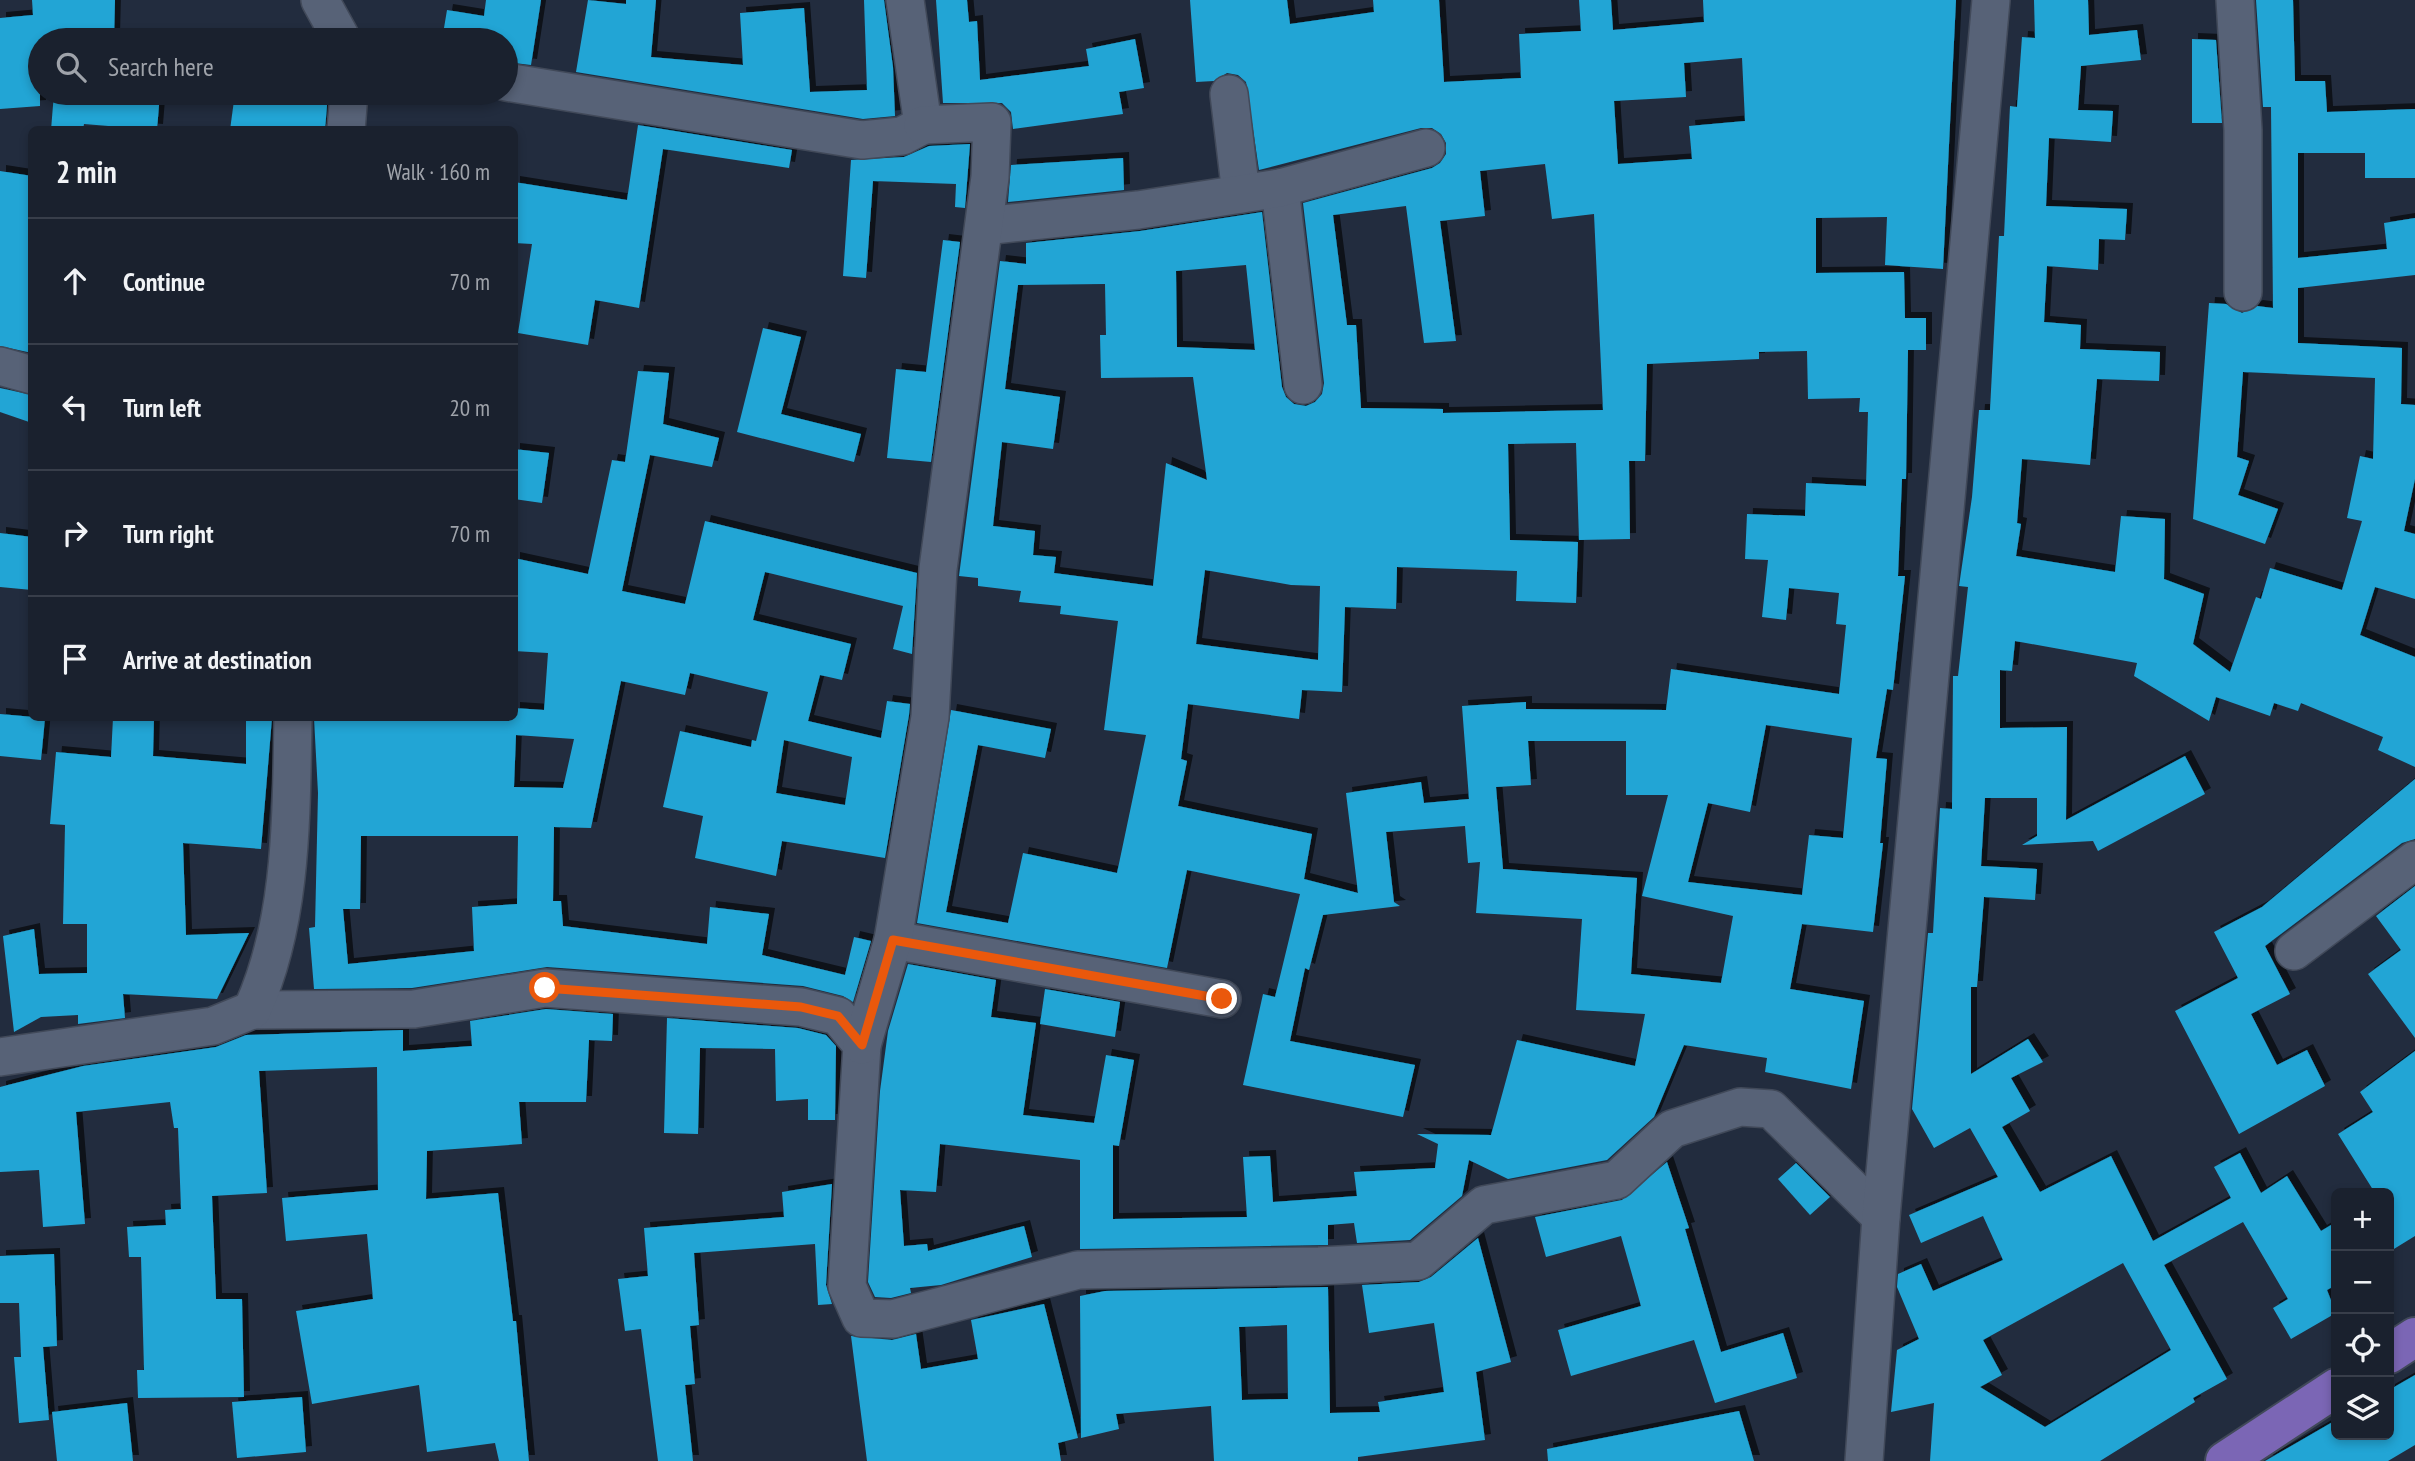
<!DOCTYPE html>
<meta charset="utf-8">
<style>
:root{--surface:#1a212e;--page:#232936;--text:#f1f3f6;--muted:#9fa3aa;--line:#383e4a}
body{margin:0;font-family:"PT Sans Narrow",sans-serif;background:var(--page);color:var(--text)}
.controls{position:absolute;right:21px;bottom:21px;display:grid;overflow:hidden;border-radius:10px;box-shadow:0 4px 10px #0003}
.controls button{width:63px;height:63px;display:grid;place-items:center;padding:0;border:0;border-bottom:2px solid var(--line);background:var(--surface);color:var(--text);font:35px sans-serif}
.stop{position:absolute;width:21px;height:21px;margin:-16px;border:5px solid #ea580c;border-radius:50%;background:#fff}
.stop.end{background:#ea580c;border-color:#fff;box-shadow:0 2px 7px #0008}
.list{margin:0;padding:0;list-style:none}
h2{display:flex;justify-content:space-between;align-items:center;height:91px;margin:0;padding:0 28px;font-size:30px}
h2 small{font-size:23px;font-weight:400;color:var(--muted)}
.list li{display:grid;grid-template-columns:46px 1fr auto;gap:21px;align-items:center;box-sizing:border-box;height:126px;padding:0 28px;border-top:2px solid var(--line)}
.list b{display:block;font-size:26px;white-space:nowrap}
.list em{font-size:23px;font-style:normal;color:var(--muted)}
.icon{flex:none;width:38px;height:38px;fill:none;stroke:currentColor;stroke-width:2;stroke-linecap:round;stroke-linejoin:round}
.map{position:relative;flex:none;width:2415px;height:1461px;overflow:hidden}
.search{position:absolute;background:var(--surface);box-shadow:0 4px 10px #0003;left:28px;top:28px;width:490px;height:77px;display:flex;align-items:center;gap:18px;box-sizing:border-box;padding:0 24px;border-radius:38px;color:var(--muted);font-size:26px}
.panel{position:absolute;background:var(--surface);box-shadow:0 4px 10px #0003;left:28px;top:126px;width:490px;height:595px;border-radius:10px}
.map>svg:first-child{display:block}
.building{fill:#22a5d5;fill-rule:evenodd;filter:url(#shadow)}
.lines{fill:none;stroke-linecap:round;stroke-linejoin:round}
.minor-casing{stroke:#414959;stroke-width:40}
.major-casing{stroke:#414959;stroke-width:42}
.minor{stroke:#576277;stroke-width:37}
.major{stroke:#7b66b5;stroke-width:38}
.route{stroke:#ea580c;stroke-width:9}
</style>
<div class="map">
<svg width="2415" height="1461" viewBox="0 0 2415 1461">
<defs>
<filter id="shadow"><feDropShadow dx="6" dy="-6" stdDeviation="0" flood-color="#0009"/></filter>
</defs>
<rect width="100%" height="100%" fill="#222c3e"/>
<!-- building -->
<g class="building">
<path d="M32,0H115L114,40H40V106L0,109V18L33,15Z"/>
<path d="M486,0H541L531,65L506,62V40H442L447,10L484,16Z"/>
<path d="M588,0L626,4V0H656L651,57L743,65L740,13L804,8L810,92L867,90L864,0H884L893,67L895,116L863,119L576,72Z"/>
<path d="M936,0H967L969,22L977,21L980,80L1089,66L1086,49L1135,39L1144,88L1119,92L1123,114L1013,129L1011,112L1002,103H943Z"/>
<path d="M1190,0H1287L1290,24L1374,12L1373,0H1439L1444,82L1521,78L1519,34L1581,31L1579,0H1611L1613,30L1704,22L1703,0H1956L1943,269L1885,265L1887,217L1816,218V273L1904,272L1905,318H1926V350H1908L1906,479H1902L1898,576H1905L1893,690L1887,689L1876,758L1887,759L1880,843H1883L1873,932L1802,924L1790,989L1864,1001L1851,1089L1765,1072L1767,1058L1684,1045L1654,1117L1607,1160L1508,1179L1469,1160L1462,1196L1410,1240L1357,1243L1354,1223L1328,1225V1245L1080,1249V1160L940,1144L936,1192L900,1190L904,1246L927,1244L928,1251L1024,1226L1032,1257L941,1285L910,1288L911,1293L891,1298L875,1297L868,1282L880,1091L888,1031L908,964L996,980L991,1017L1036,1023L1023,1115L1094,1123L1106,1055L1134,1060L1119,1146L1113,1145V1219L1247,1217L1243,1157L1270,1156L1273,1202L1357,1196L1354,1172L1435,1168L1438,1144L1417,1134L1491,1135L1517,1040L1635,1066L1645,1014L1576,1010L1582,919L1476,913L1480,862L1468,863L1465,826L1386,832L1394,902L1400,906L1323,915L1309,970L1305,968L1290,1041L1415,1065L1403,1117L1243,1085L1263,994L1275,997L1300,894L1187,870L1167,968L917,923L951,710L1051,729L1045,758L978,745L946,912L1008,923L1023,853L1117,873L1146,735L1104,730L1118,621L1060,614L1061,606L1019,602L1021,591L978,586V578L959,576L1000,261L1026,264V243L1140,231L1262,212L1282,387L1286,397L1294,404L1306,406L1315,402L1322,394L1324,383L1303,203L1432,168L1440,163L1446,154V143L1441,134L1432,128H1421L1259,170L1246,82L1238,75L1227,73L1214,81L1196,82ZM1742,58L1745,121L1689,126L1692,159L1618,164L1614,101L1686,97L1684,63ZM1545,164L1552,219L1594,214L1603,410L1443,413V409L1361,408L1356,325H1347L1333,215L1406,206L1424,343L1456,341L1440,221L1485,216L1480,171ZM1246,265L1255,350L1177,347L1176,271ZM1105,284L1106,335H1100L1101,378L1193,377L1207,480L1166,463L1153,586L1054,573L1056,557L1033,555L1035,531L993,526L1002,442L1053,449L1060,397L1005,389L1018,285ZM1807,351L1808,399L1860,398L1859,412H1868L1866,486L1806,483L1805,516L1747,514L1745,559L1768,560L1762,617L1786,620L1789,588L1839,593L1836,624L1846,625L1839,694L1671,669L1666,710L1526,709V702L1462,706L1469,799L1424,803L1421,782L1346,793L1358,893L1304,879L1312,834L1178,806L1187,761L1181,759L1188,704L1299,719L1302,690L1342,692L1345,607L1396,609L1397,567L1517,571L1516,601L1576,603L1578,542L1510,540L1508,444L1576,443L1579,540L1630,539L1629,461H1645L1647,364L1759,359V352ZM1205,570L1291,585L1320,586L1318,660L1196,644ZM1766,725L1852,738L1843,838L1809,835L1802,895L1688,882L1708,803L1750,812ZM1528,741H1626V795H1668L1642,896L1733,916L1721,983L1631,974L1637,878L1503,869L1496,787L1531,785Z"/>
<path d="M2034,0H2088L2089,35L2137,30L2141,60L2081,66L2078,110L2113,111L2111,142L2049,138L2046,206L2127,209L2125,240L2099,239L2098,270L2047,266L2044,322L2081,325L2080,349L2160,352L2159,381L2097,379L2090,465L2022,459L2017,523L2021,524L2016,556L2115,572L2121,516L2165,519L2164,579L2204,594L2193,644L2230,672L2256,597L2261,599L2270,568L2342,590L2362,521L2347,518L2360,456L2373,459L2375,378L2243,372L2237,457L2249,461L2238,495L2278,509L2265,544L2193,519L2209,303L2226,304L2242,313L2257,306L2273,308L2271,107H2263L2256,0H2293L2295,81H2325L2327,112L2415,109V178H2365V153H2298V258L2387,249L2384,223L2415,218V275L2298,288V343L2402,348L2401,404L2415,405V479L2404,531L2415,534V599L2375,587L2360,635L2415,657V767L2378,750L2383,737L2301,703L2298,711L2274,703L2270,716L2216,697L2209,721L2134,676L2137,663L2015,641L2012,671L2000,670V728L2067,727L2066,820L2185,756L2205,794L2098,851L2093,841L2022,845L2037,836V798H1985L1981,866L2037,869L2035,900L1984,897L1977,987H1971V1074L2028,1039L2043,1062L2011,1078L2030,1111L2002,1127L2040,1192L2111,1156L2153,1241L2231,1198L2214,1167L2240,1153L2261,1193L2287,1176L2321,1231L2336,1222V1285L2327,1290L2336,1313L2291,1339L2273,1308L2288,1299L2243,1222L2164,1265L2227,1379L2193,1398L2195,1402L2100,1461H1930L1934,1403L1891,1412L1897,1350L1919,1339L1897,1287L1898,1274L1921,1264L1933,1291L2003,1260L1983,1216L1921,1243L1909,1215L1998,1177L1970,1128L1934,1148L1912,1109L1928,933H1933L1940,808L1952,809L1953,676H1958L1968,587L1959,586L1972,497L1979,410H1990L1999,236H2004L2010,106L2017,107L2022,37L2035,38ZM2123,1263L2171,1350L2045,1427L1980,1387L2002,1375L1983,1340Z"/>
<path d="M2192,39L2216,40L2222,123H2192Z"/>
<path d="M54,93H160L157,130L84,124L83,130H51Z"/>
<path d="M235,93H328L325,130H230Z"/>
<path d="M638,125L792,150L789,168L663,149L639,308L595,300L588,345L518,333L532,244L514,243V182L627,200Z"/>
<path d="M970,144L965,208L955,207L956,184L873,181L866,278L843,276L851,160L904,157L929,146Z"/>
<path d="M1123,158L1124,190L1008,202L1011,165Z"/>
<path d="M0,171L32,176V353L0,346Z"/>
<path d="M943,240L960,242L931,462L887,458L896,369L926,372Z"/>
<path d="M763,328L801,337L781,414L861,434L854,462L737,432Z"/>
<path d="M638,371L669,373L663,424L719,438L712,467L650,455L622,591L685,604L705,521L917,573L912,654L893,649L903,606L765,572L753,620L851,644L842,680L820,675L808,721L881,738L887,701L910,704L909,715L885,858L782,841L776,876L695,858L703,816L663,807L680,731L751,747L752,740L756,741L768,692L690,673L685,695L621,681L591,828L554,827L553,901H561L563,926L707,944L710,907L769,914L762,955L845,975L854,937L871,941L853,1002L843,996L803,986L547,967L412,988L314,989L309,928L315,927L318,793L314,718H514V708L544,710L548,653L514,651V558L588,574L612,460L625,462ZM516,735L574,739L563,788L514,787ZM784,740L852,757L845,805L776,793ZM361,836H518L517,904L472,907L474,951L348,964L343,909H360Z"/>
<path d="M0,388L32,395V423L0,412Z"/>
<path d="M514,449L549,453L542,503L514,499Z"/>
<path d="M0,533L32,537V590L0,587Z"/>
<path d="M0,714L45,718L41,760L0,756Z"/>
<path d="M113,718H154L153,756L246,764V718H272L261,849L183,843L186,935L249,933L217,999L123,994L125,1018L78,1024V1015L41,1017L14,1032L3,936L34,929L39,974L87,973V924H63L65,825L50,824L56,752L111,757Z"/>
<path d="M2415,779V839L2402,843L2265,946L2290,994L2251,1014L2277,1065L2307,1050L2325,1086L2239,1134L2175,1011L2238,978L2214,932L2262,907Z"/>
<path d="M2415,886V1038L2368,974L2401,950L2376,916Z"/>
<path d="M1045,989L1120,1002L1115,1037L1040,1024Z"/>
<path d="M546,1009L613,1014L612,1041L589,1040L586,1102H519L522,1144L427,1151L426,1199L498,1193L513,1321H516L529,1461H499L495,1443L427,1452L419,1385L312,1404L296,1311L373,1299L367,1234L286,1241L282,1198L378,1190L377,1067L259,1071L267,1193L212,1196L216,1299H242L244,1397L138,1398L137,1370H144L141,1257H129L127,1227L166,1225L165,1210L181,1209L178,1128H174L170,1102L76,1112L85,1224L43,1227L39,1170L0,1172V1087L83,1066L216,1047L246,1035L403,1030V1051L472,1046L470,1021Z"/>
<path d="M667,1018L798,1028L826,1035L836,1046L835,1120H808V1099L776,1101L775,1049L700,1048L698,1134L664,1133Z"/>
<path d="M2415,1051V1236L2389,1252V1193H2375L2338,1134L2373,1112L2360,1092Z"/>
<path d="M1667,1162L1689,1228L1685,1229L1721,1352L1783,1333L1797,1378L1715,1403L1694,1340L1571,1376L1558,1330L1641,1306L1621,1236L1546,1257L1535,1217L1622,1200Z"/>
<path d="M1796,1163L1830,1197L1810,1215L1778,1179Z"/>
<path d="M832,1184L826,1285L832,1304L818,1305L815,1244L694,1253L699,1325L690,1326L695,1384L685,1385L693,1461H658L641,1329L625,1331L618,1279L648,1276L644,1228L784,1217L782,1192Z"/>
<path d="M1478,1238L1511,1362L1476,1372L1485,1440L1358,1457V1461H1214L1211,1406L1116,1414L1119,1429L1081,1438L1080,1296L1105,1291L1328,1287L1330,1413L1380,1412L1378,1402L1444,1392L1434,1323L1369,1333L1362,1285L1419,1282L1431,1277ZM1287,1325L1288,1399L1242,1400L1239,1327Z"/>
<path d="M54,1254L57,1346L43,1347L49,1420L19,1423L14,1357H21L19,1303H0V1256Z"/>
<path d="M1044,1304L1078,1438L1058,1443L1061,1461H867L851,1336L892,1340L916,1334L921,1369L978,1359L971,1320Z"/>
<path d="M2415,1375V1445L2388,1461H2265L2336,1420V1435H2389V1390Z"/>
<path d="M302,1397L306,1452L237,1458L232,1402Z"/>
<path d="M127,1403L133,1461H57L52,1412Z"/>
<path d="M1739,1411L1754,1461H1548L1547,1449Z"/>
</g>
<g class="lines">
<!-- minor casing -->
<g class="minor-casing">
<g id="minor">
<path d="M320,0L342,40"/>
<path d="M2235,0L2243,130V292"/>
<path d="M506,82L862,140L902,136L923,125L905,0"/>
<path d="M1229,94L1241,194"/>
<path d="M346,130L349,93"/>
<path d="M1280,188L1303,385"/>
<path d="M984,226L1138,210L1280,188L1426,148"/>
<path d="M0,366L32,375"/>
<path d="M893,940L1222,999"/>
<path d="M2294,951L2415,860"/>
<path d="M252,1010L414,1009L545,988L801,1007L838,1016L862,1045L847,1286L861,1318L893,1319L1078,1270L1319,1266L1418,1261L1484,1205L1617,1180L1672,1129L1740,1107L1771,1109L1881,1217"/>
<path d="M862,1045L893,940L930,717L938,569L990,177L992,122L923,125"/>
<path d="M0,1057L213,1026L252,1010C293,920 291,815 293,718"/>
<path d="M1864,1461L1881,1217L1991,0"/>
</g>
</g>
<!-- major casing -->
<g class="major-casing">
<g id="major">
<path d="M2389,1354L2415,1337"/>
<path d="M2225,1461L2336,1388"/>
</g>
</g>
<!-- minor -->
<use href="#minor" class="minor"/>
<!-- major -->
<use href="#major" class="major"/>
</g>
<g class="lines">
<!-- route -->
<path class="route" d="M545,988L801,1007L838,1016L862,1045L893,940L1222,999"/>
</g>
</svg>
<div class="controls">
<button>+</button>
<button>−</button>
<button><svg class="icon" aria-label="locate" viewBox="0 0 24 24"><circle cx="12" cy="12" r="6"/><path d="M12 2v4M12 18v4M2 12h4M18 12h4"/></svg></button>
<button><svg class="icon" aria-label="layers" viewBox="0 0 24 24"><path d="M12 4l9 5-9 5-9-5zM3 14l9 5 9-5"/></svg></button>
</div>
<div class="stop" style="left:545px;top:988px"></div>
<div class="stop end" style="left:1222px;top:999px"></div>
<div class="search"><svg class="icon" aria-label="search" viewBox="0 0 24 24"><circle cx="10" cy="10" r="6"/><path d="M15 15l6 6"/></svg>Search here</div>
<section class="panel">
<h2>2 min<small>Walk · 160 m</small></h2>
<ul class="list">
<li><svg class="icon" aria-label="ahead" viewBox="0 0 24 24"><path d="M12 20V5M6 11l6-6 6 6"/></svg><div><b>Continue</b></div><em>70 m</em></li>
<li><svg class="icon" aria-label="left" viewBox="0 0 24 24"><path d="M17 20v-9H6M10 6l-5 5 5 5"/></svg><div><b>Turn left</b></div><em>20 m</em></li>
<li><svg class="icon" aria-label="right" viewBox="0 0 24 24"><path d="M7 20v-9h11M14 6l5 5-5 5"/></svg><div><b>Turn right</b></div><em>70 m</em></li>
<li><svg class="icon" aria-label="arrive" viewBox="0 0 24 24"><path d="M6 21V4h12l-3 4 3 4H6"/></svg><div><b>Arrive at destination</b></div></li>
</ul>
</section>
</div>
